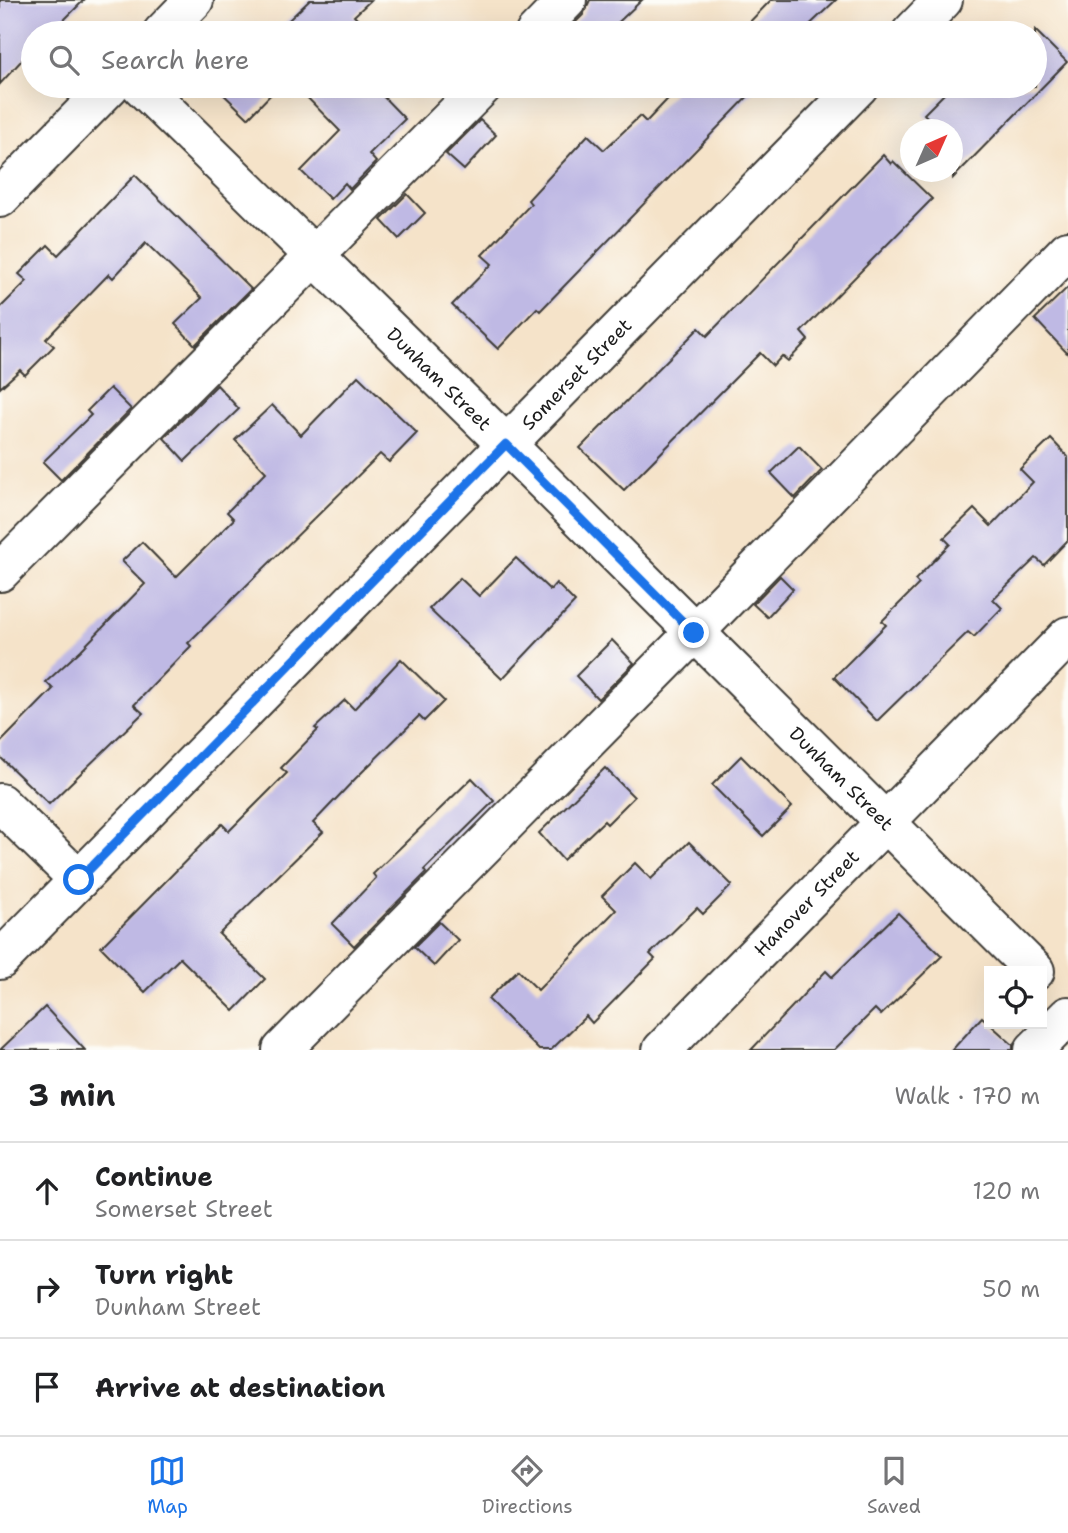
<!DOCTYPE html>
<meta charset="utf-8">
<style>
:root{--surface:#fff;--page:#f2f2f2;--text:#202124;--muted:#757577;--line:#e0e0e0;--accent:#1a73e8}
body{margin:0;font-family:"Shantell Sans",sans-serif;background:var(--page);color:var(--text)}
.controls{position:absolute;right:21px;bottom:21px;display:grid;overflow:hidden;border-radius:0px;box-shadow:0 7px 28px #0002}
.controls button{width:63px;height:63px;display:grid;place-items:center;padding:0;border:0;border-bottom:2px solid var(--line);background:var(--surface);color:var(--text);font:35px sans-serif}
.compass{position:absolute;left:900px;top:119px;width:63px;height:63px;border-radius:50%;background:var(--surface);box-shadow:0 7px 28px #0002;rotate:45deg}
.stop{position:absolute;width:21px;height:21px;margin:-16px;border:5px solid #1a73e8;border-radius:50%;background:#fff}
.stop.end{background:#1a73e8;border-color:#fff;box-shadow:0 2px 7px #0008}
.list{margin:0;padding:0;list-style:none}
h2{display:flex;justify-content:space-between;align-items:center;height:91px;margin:0;padding:0 28px;font-size:30px}
h2 small{font-size:23px;font-weight:400;color:var(--muted)}
.list li{display:grid;grid-template-columns:46px 1fr auto;gap:21px;align-items:center;box-sizing:border-box;height:98px;padding:0 28px;border-top:2px solid var(--line)}
.list b{display:block;font-size:26px;white-space:nowrap}
.list p{margin:0;font-size:23px;white-space:nowrap;color:var(--muted)}
.list em{font-size:23px;font-style:normal;color:var(--muted)}
.icon{flex:none;width:38px;height:38px;fill:none;stroke:currentColor;stroke-width:2;stroke-linecap:round;stroke-linejoin:round}
.map{position:relative;flex:none;width:1068px;height:1050px;overflow:hidden}
.search{position:absolute;background:var(--surface);box-shadow:0 7px 28px #0002;left:21px;right:21px;top:21px;height:77px;display:flex;align-items:center;gap:18px;box-sizing:border-box;padding:0 24px;border-radius:38px;color:var(--muted);font-size:26px}
.sheet{height:385px;background:var(--surface)}
nav{display:flex;justify-content:space-around;align-items:center;box-sizing:border-box;height:98px;border-top:2px solid var(--line);background:var(--surface);font-size:19px;color:var(--muted)}
nav a{display:grid;justify-items:center;gap:4px}
nav .on{color:var(--accent)}
.map>svg:first-child{display:block}
.building{fill:#bfb9e4}
.lines{fill:none;stroke-linecap:round;stroke-linejoin:round}
.minor-casing{stroke:#3d3a36;stroke-width:42}
.minor{stroke:#fff;stroke-width:38}
.route{stroke:#1a73e8;stroke-width:9}
.labels{text-anchor:middle;stroke-width:5;stroke-linejoin:round;paint-order:stroke}
.street-label{font-size:19px;fill:#1c1c1c;stroke:#fdfcf7}
</style>
<div class="map">
<svg width="1068" height="1050" viewBox="0 0 1068 1050">
<rect width="100%" height="100%" fill="#fdfcf7"/>
<filter id="ink" filterUnits="userSpaceOnUse"><feTurbulence type="fractalNoise" baseFrequency=".0143" numOctaves="2"/><feDisplacementMap in="SourceGraphic" scale="14" xChannelSelector="R" yChannelSelector="G"/><feConvolveMatrix kernelMatrix="1 2 1 2 8 2 1 2 1" color-interpolation-filters="sRGB"/></filter>
<filter id="wash" filterUnits="userSpaceOnUse"><feTurbulence type="fractalNoise" baseFrequency=".00686" numOctaves="4" result="noise"/><feDisplacementMap in="SourceGraphic" scale="28" xChannelSelector="R" yChannelSelector="G"/><feGaussianBlur stdDeviation="1.57" result="paint"/><feColorMatrix in="noise" values="0 0 0 0 0 0 0 0 0 0 0 0 0 0 0 0 0 1.4 0 .05"/><feComposite in="paint" operator="in"/></filter>
<g filter="url(#wash)">
<rect width="100%" height="100%" fill="#f5e3c9"/>
<g id="blocks">
<!-- building -->
<g class="building">
<path d="M0,0H84L51,33H33V48L0,84Z"/>
<path d="M310,0H371L354,16L371,33H275Z"/>
<path d="M590,0H642L607,33H565L583,15Z"/>
<path d="M771,0H836L801,33H739Z"/>
<path d="M1035,30L1067,62L953,178V130H940L924,114L952,86H1035Z"/>
<path d="M215,86H279L248,118Z"/>
<path d="M296,86H373L405,119L369,154L376,162L350,189L345,183L330,199L301,171L340,131Z"/>
<path d="M680,86H758L540,311L537,308L498,349L452,305L492,264L482,255L531,204L528,200L588,135L604,150L640,116L646,122Z"/>
<path d="M480,120L496,135L464,170L446,154Z"/>
<path d="M883,155L891,164L893,161L932,199L801,332L808,340L788,361L782,356L773,366L760,353L624,490L580,448L699,328L707,336Z"/>
<path d="M135,175L251,289L195,345L175,324L202,298L146,243L113,278L109,274L46,339L54,346L25,375L20,370L0,388V308L27,281L19,274L48,245L58,255Z"/>
<path d="M407,194L425,213L399,239L381,220Z"/>
<path d="M1068,287V354L1035,319Z"/>
<path d="M358,376L417,433L389,462L380,454L188,643L191,646L134,705L143,713L49,804L0,757V743L53,689L46,682L81,650L145,584L122,561L142,542L176,577L234,519L227,512L266,472L235,440L272,405L301,435Z"/>
<path d="M217,385L239,409L185,461L164,438Z"/>
<path d="M110,388L131,409L61,480L43,462L91,415L87,411Z"/>
<path d="M1051,439L1068,457V540L1044,565L1036,558L993,599L1002,608L974,637L968,632L877,721L834,677L886,625L882,621L919,584L915,580L950,544L944,538L974,509L991,526L1033,482L1020,469Z"/>
<path d="M799,446L822,470L795,498L771,473Z"/>
<path d="M516,558L550,590L556,583L575,602L502,679L429,609L460,578L479,596Z"/>
<path d="M780,576L793,589L767,617L753,604Z"/>
<path d="M612,640L634,663L598,699L576,676Z"/>
<path d="M401,659L444,701L424,721L419,716L355,779L313,823L323,832L219,934L265,979L234,1011L180,958L145,992L101,947L222,824L229,831L287,773L281,768L318,730L315,728L345,700L354,709Z"/>
<path d="M741,756L792,807L763,836L712,785Z"/>
<path d="M605,768L634,797L607,824L604,821L563,860L539,833Z"/>
<path d="M472,778L494,801L424,870L426,873L354,946L332,924L376,878L373,874Z"/>
<path d="M689,842L732,885L703,914L697,908L650,954L655,959L592,1023L586,1016L551,1050H539L488,999L518,970L538,990L616,910L602,896L635,863L651,879Z"/>
<path d="M898,913L942,956L881,1015L875,1009L834,1050H751L826,971L832,977Z"/>
<path d="M439,922L458,940L434,966L414,947Z"/>
<path d="M45,1007L85,1050H0Z"/>
<path d="M982,1017L1013,1045V1050H952Z"/>
</g>
</g>
</g>
<g filter="url(#ink)">
<use href="#blocks" fill-opacity="0" stroke="#3d3a36" stroke-width="2"/>
<g class="lines">
<!-- minor casing -->
<g class="minor-casing">
<g id="minor">
<path d="M162,33L194,0"/>
<path d="M535,33L567,0"/>
<path d="M911,33L943,0"/>
<path id="s1" d="M141,86L506,444L1035,971"/>
<path d="M0,198L110,86"/>
<path d="M0,572L483,86"/>
<path d="M0,803L79,880"/>
<path id="s2" d="M0,960L859,86"/>
<path d="M282,1050L694,633L1068,250"/>
<path id="s3" d="M662,1050L1068,636"/>
<path d="M1034,1050L1068,1016"/>
</g>
</g>
<!-- minor -->
<use href="#minor" class="minor"/>
</g>
</g>
<g class="lines" filter="url(#ink)">
<!-- route -->
<path class="route" d="M79,880L506,444L694,633"/>
</g>
<g class="labels">
<!-- street labels -->
<g class="street-label">
<text dy="7" stroke="none"><textPath href="#s2" startOffset="822">Somerset Street</textPath></text>
<text dy="7" stroke="none"><textPath href="#s1" startOffset="418">Dunham Street</textPath></text>
<text dy="7" stroke="none"><textPath href="#s1" startOffset="985">Dunham Street</textPath></text>
<text dy="7" stroke="none"><textPath href="#s3" startOffset="206">Hanover Street</textPath></text>
</g>
</g>
</svg>
<div class="controls">
<button><svg class="icon" aria-label="locate" viewBox="0 0 24 24"><circle cx="12" cy="12" r="6"/><path d="M12 2v4M12 18v4M2 12h4M18 12h4"/></svg></button>
</div>
<svg class="compass" viewBox="-18 -18 36 36"><path d="M0-13l5 13h-10z" fill="#e53935"/><path d="M0 13l5-13h-10z" fill="#757577"/></svg>
<div class="stop" style="left:79px;top:880px"></div>
<div class="stop end" style="left:694px;top:633px"></div>
<div class="search"><svg class="icon" aria-label="search" viewBox="0 0 24 24"><circle cx="10" cy="10" r="6"/><path d="M15 15l6 6"/></svg>Search here</div>
</div>
<section class="sheet">
<h2>3 min<small>Walk · 170 m</small></h2>
<ul class="list">
<li><svg class="icon" aria-label="ahead" viewBox="0 0 24 24"><path d="M12 20V5M6 11l6-6 6 6"/></svg><div><b>Continue</b><p>Somerset Street</p></div><em>120 m</em></li>
<li><svg class="icon" aria-label="right" viewBox="0 0 24 24"><path d="M7 20v-9h11M14 6l5 5-5 5"/></svg><div><b>Turn right</b><p>Dunham Street</p></div><em>50 m</em></li>
<li><svg class="icon" aria-label="arrive" viewBox="0 0 24 24"><path d="M6 21V4h12l-3 4 3 4H6"/></svg><div><b>Arrive at destination</b></div></li>
</ul>
</section>
<nav>
<a class="on"><svg class="icon" aria-label="map" viewBox="0 0 24 24"><path d="M3 6l6-2 6 2 6-2v14l-6 2-6-2-6 2zM9 4v14M15 6v14"/></svg>Map</a>
<a><svg class="icon" aria-label="directions" viewBox="0 0 24 24"><path d="M12 3l9 9-9 9-9-9zM9 14v-3h6M13 9l2 2-2 2"/></svg>Directions</a>
<a><svg class="icon" aria-label="saved" viewBox="0 0 24 24"><path d="M7 4h10v16l-5-4-5 4z"/></svg>Saved</a>
</nav>
